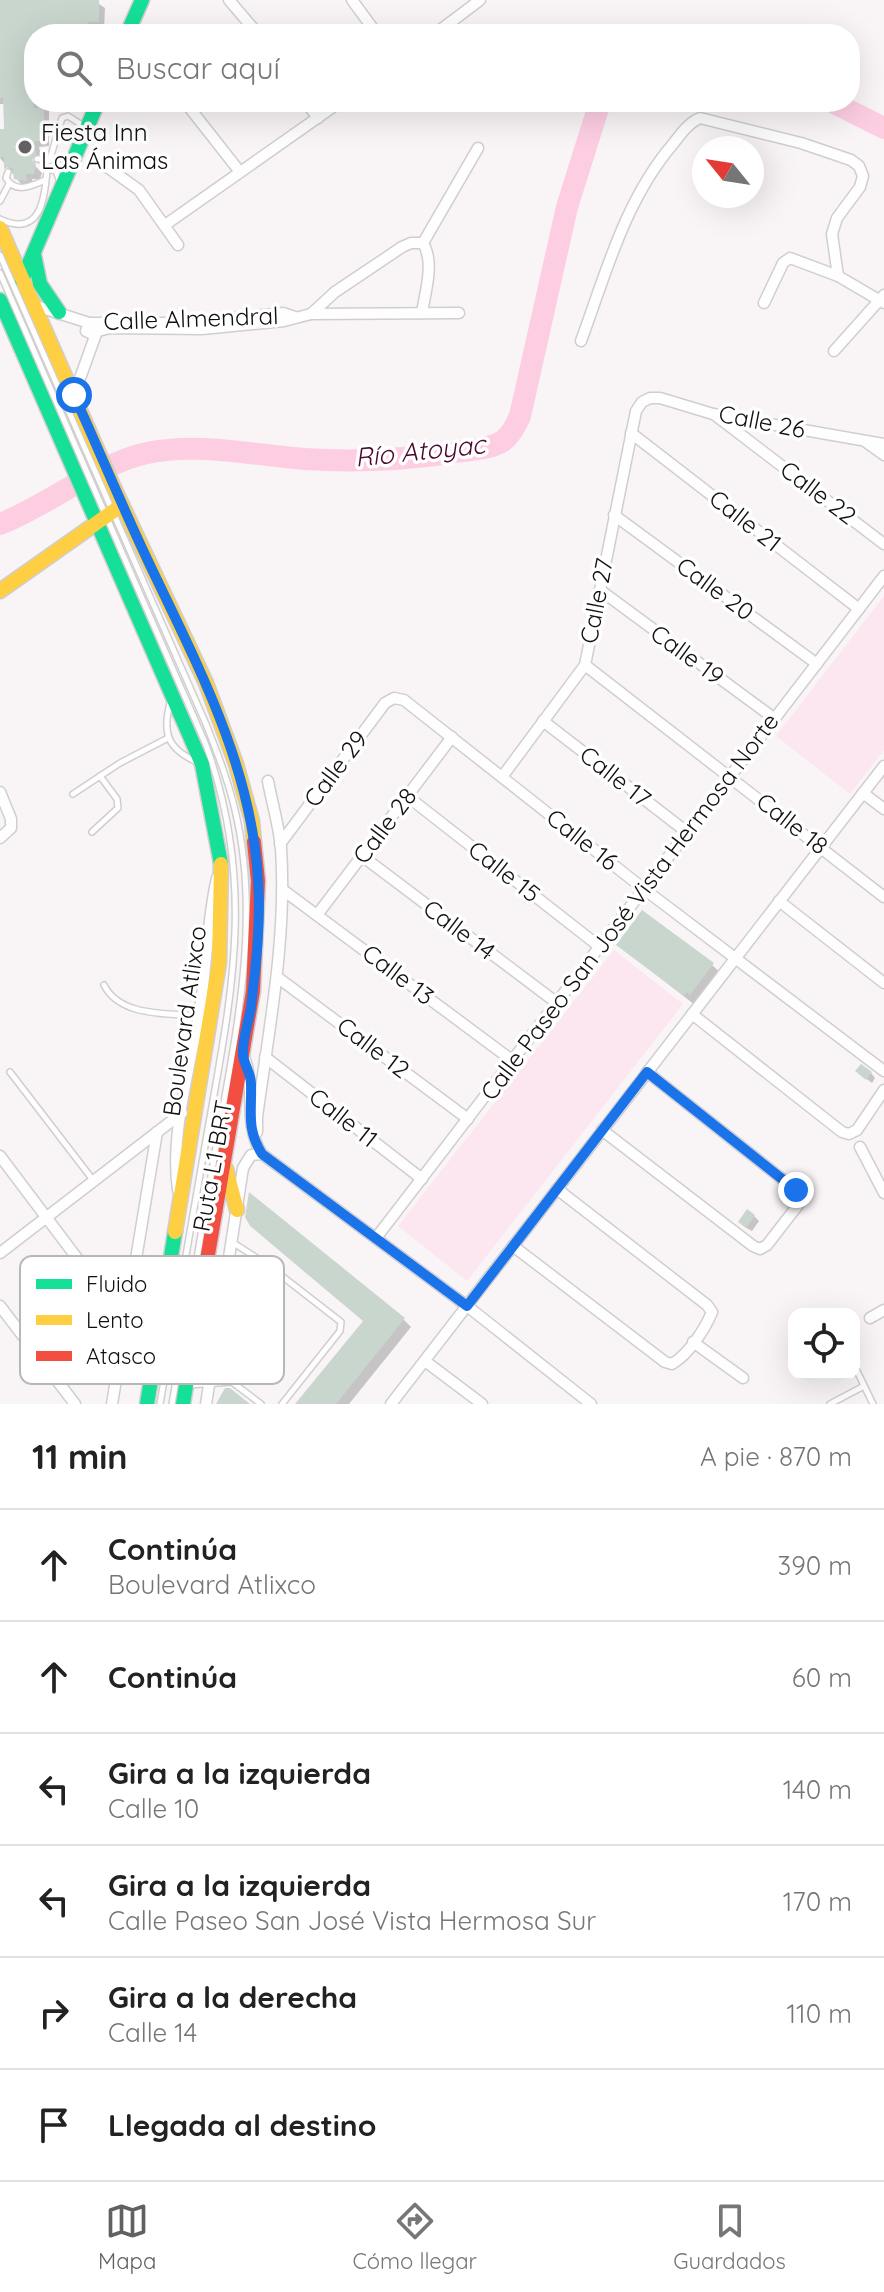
<!DOCTYPE html>
<html lang="es">
<meta charset="utf-8">
<style>
:root{--surface:#fff;--page:#f2f2f2;--text:#222;--muted:#767676;--line:#e0e0e0;--accent:#626061}
body{margin:0;font-family:Quicksand,sans-serif;background:var(--page);color:var(--text)}
.controls{position:absolute;right:24px;bottom:24px;display:grid;overflow:hidden;border-radius:16px;box-shadow:0 8px 32px #0002}
.controls button{width:72px;height:72px;display:grid;place-items:center;padding:0;border:0;border-bottom:2px solid var(--line);background:var(--surface);color:var(--text);font:40px sans-serif}
.compass{position:absolute;left:692px;top:136px;width:72px;height:72px;border-radius:50%;background:var(--surface);box-shadow:0 8px 32px #0002;rotate:300deg}
.stop{position:absolute;width:24px;height:24px;margin:-18px;border:6px solid #1a73e8;border-radius:50%;background:#fff}
.stop.end{background:#1a73e8;border-color:#fff;box-shadow:0 2px 8px #0008}
.list{margin:0;padding:0;list-style:none}
h2{display:flex;justify-content:space-between;align-items:center;height:104px;margin:0;padding:0 32px;font-size:34px}
h2 small{font-size:26px;font-weight:400;color:var(--muted)}
.list li{display:grid;grid-template-columns:52px 1fr auto;gap:24px;align-items:center;box-sizing:border-box;height:112px;padding:0 32px;border-top:2px solid var(--line)}
.list b{display:block;font-size:30px;white-space:nowrap}
.list p{margin:0;font-size:26px;white-space:nowrap;color:var(--muted)}
.list em{font-size:26px;font-style:normal;color:var(--muted)}
.icon{flex:none;width:44px;height:44px;fill:none;stroke:currentColor;stroke-width:2;stroke-linecap:round;stroke-linejoin:round}
.map{position:relative;flex:none;width:884px;height:1404px;overflow:hidden}
.search{position:absolute;background:var(--surface);box-shadow:0 8px 32px #0002;left:24px;right:24px;top:24px;height:88px;display:flex;align-items:center;gap:20px;box-sizing:border-box;padding:0 28px;border-radius:32px;color:var(--muted);font-size:30px}
.sheet{height:776px;background:var(--surface)}
nav{display:flex;justify-content:space-around;align-items:center;box-sizing:border-box;height:112px;border-top:2px solid var(--line);background:var(--surface);font-size:22px;color:var(--muted)}
nav a{display:grid;justify-items:center;gap:4px}
nav .on{color:var(--accent)}
.map>svg:first-child{display:block}
.green{fill:#fce6ef}
.shadow{fill:#0003}
.lines{fill:none;stroke-linecap:round;stroke-linejoin:round}
.river{stroke:#fdcee2;stroke-width:22}
.building{fill:#c9d6ce}
.lane-casing{stroke:#d1cecf;stroke-width:8}
.street-casing{stroke:#d1cecf;stroke-width:13}
.fast-casing{stroke:#d1cecf;stroke-width:17}
.slow-casing{stroke:#d1cecf;stroke-width:17}
.jam-casing{stroke:#d1cecf;stroke-width:17}
.lane{stroke:#fefefe;stroke-width:5}
.street{stroke:#fefefe;stroke-width:10}
.fast{stroke:#16e098;stroke-width:14}
.slow{stroke:#ffcf43;stroke-width:14}
.jam{stroke:#f24e42;stroke-width:14}
.route{stroke:#1a73e8;stroke-width:10}
.poi-dot{fill:#626061;stroke:#fff;stroke-width:3}
.labels{text-anchor:middle;stroke-width:7;stroke-linejoin:round;paint-order:stroke}
.poi-label{font-size:24px;fill:#110f10;stroke:#fff;text-anchor:start}
.street-label{font-size:24px;fill:#110f10;stroke:#fff}
.water-label{font-size:26px;font-style:italic;fill:#4d082f;stroke:#fff}
.key{fill:#fff;stroke:#b8b7b7;stroke-width:2}
.key-label{font-size:22px;fill:#110f10}
</style>
<div class="map">
<svg width="884" height="1404" viewBox="0 0 884 1404">
<rect width="100%" height="100%" fill="#f9f5f7"/>
<!-- green -->
<g class="green">
<path d="M884,596V750L850,794L776,736Z"/>
<path d="M614,950L683,1004L467,1281L398,1226Z"/>
</g>
<!-- shadow -->
<g class="shadow">
<path d="M0,0H93L105,8L104,28H94V34H34V102H68L49,103V146L39,147L42,161L39,164L26,151L23,154L42,173L40,179H32L33,186L22,185L0,158V131H6L5,104H0Z"/>
<path d="M618,945L712,965L723,975L695,1005Z"/>
<path d="M871,1073L875,1078L872,1083L863,1076Z"/>
<path d="M754,1216L759,1221L752,1231L745,1227Z"/>
<path d="M403,1319L411,1327L349,1404H297Z"/>
</g>
<g class="lines">
<!-- river -->
<g class="river">
<path d="M832,102L884,128"/>
<path d="M0,524C47,506 99,463 147,453C199,442 252,455 304,459C352,462 402,460 450,453C466,450 489,450 503,441C511,435 516,425 520,416L567,207L600,102"/>
</g>
</g>
<!-- building -->
<g class="building">
<path d="M0,0H99V22H88V34H34V108H44V141H34L36,154L32,160L36,164L34,174H26L27,181H25L14,179L13,169L8,167L4,169V157L0,158V129H4L3,98H0Z"/>
<path d="M642,910L714,963L690,995L687,992L684,996L616,945Z"/>
<path d="M861,1064L872,1072L866,1080L855,1071Z"/>
<path d="M249,1192L405,1318L336,1404H295L363,1321L250,1226L245,1217Z"/>
<path d="M747,1209L755,1215L746,1228L738,1222Z"/>
<path d="M225,1388H230L250,1404H216Z"/>
</g>
<g class="lines">
<!-- lane casing -->
<g class="lane-casing">
<g id="lane">
<path d="M73,158L50,159L62,118L68,116L79,123L80,131"/>
<path d="M37,159H50L49,161"/>
<path d="M8,172L6,178C15,194 32,186 45,180"/>
<path d="M0,201L9,184"/>
<path d="M0,219C40,238 45,200 47,169L56,171L60,182"/>
<path d="M0,255L206,724C217,752 228,780 235,810C262,921 235,1037 216,1147C201,1232 187,1318 172,1404"/>
<path d="M0,273L206,745C258,889 230,1001 205,1146C190,1232 175,1318 160,1404"/>
<path d="M170,703C162,734 168,749 197,762"/>
<path d="M73,794L120,763L168,738"/>
<path d="M92,832L118,808L117,799L100,776"/>
<path d="M104,985C120,1017 167,1013 198,1016"/>
<path d="M10,1072L93,1180"/>
<path d="M232,1242L269,1266L341,1322L340,1331L282,1404"/>
<path d="M855,1367L873,1404"/>
<path d="M232,1382L254,1258"/>
<path d="M189,1385L232,1382L261,1404"/>
<path d="M830,1404L864,1386"/>
</g>
</g>
<!-- street casing -->
<g class="street-casing">
<g id="street">
<path d="M229,0L258,34"/>
<path d="M352,0L377,34"/>
<path d="M435,34L480,0"/>
<path d="M185,102L240,172"/>
<path d="M306,102L318,118"/>
<path d="M103,164L139,190L178,245"/>
<path d="M165,225L340,102"/>
<path d="M423,243L478,148"/>
<path d="M764,303L783,263L790,258L838,276L884,303"/>
<path d="M33,305L89,323H188L283,313L295,317"/>
<path d="M422,313C425,292 435,263 423,243"/>
<path d="M311,314L335,292L402,247L411,243H423"/>
<path d="M89,323L86,331L90,333L110,328L202,329L284,321L311,314L459,313"/>
<path d="M581,341C606,273 625,200 673,144C681,134 688,123 700,118L801,143L851,160L859,166L863,176L860,187L837,218L832,234L838,276"/>
<path d="M834,351L884,295"/>
<path d="M74,395L97,331"/>
<path d="M715,415L884,544"/>
<path d="M631,433L859,609"/>
<path d="M866,442L884,455"/>
<path d="M614,515L817,664"/>
<path d="M600,590L775,719"/>
<path d="M585,665L884,897"/>
<path d="M543,721L688,833"/>
<path d="M502,777L585,665L636,411L642,402L650,398H660L713,414L884,444"/>
<path d="M0,792L11,819V828L0,838"/>
<path d="M863,793L884,809"/>
<path d="M407,796L600,947"/>
<path d="M280,844L385,703L394,698L404,700L644,889L884,1071"/>
<path d="M362,856L557,1003"/>
<path d="M283,890L513,1061"/>
<path d="M779,901L884,983"/>
<path d="M317,915L452,737"/>
<path d="M277,977L468,1119"/>
<path d="M692,1014L842,1132L849,1134L857,1130L884,1090"/>
<path d="M244,1057C257,1090 242,1123 262,1154L467,1306L591,1404"/>
<path d="M265,1057L422,1179"/>
<path d="M602,1130L753,1246L760,1249L767,1245L798,1205L800,1197L796,1190L647,1072"/>
<path d="M257,1132V1117C269,1028 287,938 281,848C279,826 272,803 268,781"/>
<path d="M860,1147L884,1193"/>
<path d="M0,1156L126,1323"/>
<path d="M178,1190C169,1130 194,1056 202,995C207,956 208,917 217,878"/>
<path d="M376,1238L884,576"/>
<path d="M513,1246L665,1362L672,1364C689,1354 705,1329 712,1312L707,1305L557,1189"/>
<path d="M0,1253L182,1113"/>
<path d="M0,1306L75,1404"/>
<path d="M870,1318L884,1310"/>
<path d="M693,1342L743,1378"/>
<path d="M425,1361L482,1404"/>
<path d="M112,1404L157,1132"/>
<path d="M206,1404L243,1168L251,1155L262,1154"/>
<path d="M391,1404L884,766"/>
</g>
</g>
<!-- fast casing -->
<g class="fast-casing">
<g id="fast">
<path d="M127,34L142,0"/>
<path d="M34,255L40,284L59,312"/>
<path d="M22,280L98,102"/>
<path d="M0,300L202,764L221,864"/>
<path d="M147,1404L175,1232"/>
<path d="M183,1404L206,1266"/>
</g>
</g>
<!-- slow casing -->
<g class="slow-casing">
<g id="slow">
<path d="M0,228L114,488L206,683L236,764L252,821L254,842"/>
<path d="M0,591L122,505"/>
<path d="M226,1169L237,1210"/>
<path d="M175,1232L219,963L221,864"/>
</g>
</g>
<!-- jam casing -->
<g class="jam-casing">
<path id="jam" d="M206,1266L253,991L258,881L254,842"/>
</g>
<!-- lane -->
<use href="#lane" class="lane"/>
<!-- street -->
<use href="#street" class="street"/>
<!-- fast -->
<use href="#fast" class="fast"/>
<!-- slow -->
<use href="#slow" class="slow"/>
<!-- jam -->
<use href="#jam" class="jam"/>
</g>
<g class="lines">
<!-- route -->
<path class="route" d="M74,395C99,450 122,506 148,561C196,662 252,766 258,880C261,922 256,965 251,1007C249,1021 242,1040 243,1055C244,1065 251,1073 251,1084C252,1112 246,1128 262,1154L467,1306L647,1072L796,1190"/>
</g>
<!-- markers -->
<circle class="poi-dot" cx="25" cy="147" r="8"/>
<g class="labels">
<!-- poi labels -->
<g class="poi-label">
<text x="41" y="141">Fiesta Inn<tspan x="41" dy="28">Las Ánimas</tspan></text>
</g>
<!-- street labels -->
<g class="street-label">
<text transform="translate(191 319) rotate(-2)" y="8">Calle Almendral</text>
<text transform="translate(762 422) rotate(11)" y="8">Calle 26</text>
<text transform="translate(818 493) rotate(37)" y="8">Calle 22</text>
<text transform="translate(745 521) rotate(38)" y="8">Calle 21</text>
<text transform="translate(715 589) rotate(36)" y="8">Calle 20</text>
<text transform="translate(597 601) rotate(-79)" y="8">Calle 27</text>
<text transform="translate(687 655) rotate(36)" y="8">Calle 19</text>
<text transform="translate(336 769) rotate(-53)" y="8">Calle 29</text>
<text transform="translate(615 777) rotate(38)" y="8">Calle 17</text>
<text transform="translate(792 824) rotate(38)" y="8">Calle 18</text>
<text transform="translate(385 826) rotate(-53)" y="8">Calle 28</text>
<text transform="translate(582 840) rotate(38)" y="8">Calle 16</text>
<text transform="translate(504 872) rotate(38)" y="8">Calle 15</text>
<text transform="translate(630 907) rotate(-53)" y="8">Calle Paseo San José Vista Hermosa Norte</text>
<text transform="translate(459 930) rotate(37)" y="8">Calle 14</text>
<text transform="translate(398 975) rotate(37)" y="8">Calle 13</text>
<text transform="translate(185 1021) rotate(-82)" y="8">Boulevard Atlixco</text>
<text transform="translate(373 1048) rotate(37)" y="8">Calle 12</text>
<text transform="translate(343 1118) rotate(38)" y="8">Calle 11</text>
<text transform="translate(213 1166) rotate(-80)" y="8">Ruta L1 BRT</text>
</g>
<!-- water labels -->
<g class="water-label">
<text transform="translate(420 451) rotate(-6)" y="9">Río Atoyac</text>
</g>
</g>
<!-- legend -->
<rect x="20" y="1256" width="264" height="128" rx="12" class="key"/>
<rect x="36" y="1279" width="36" height="10" fill="#16e098"/>
<rect x="36" y="1315" width="36" height="10" fill="#ffcf43"/>
<rect x="36" y="1351" width="36" height="10" fill="#f24e42"/>
<g class="key-label">
<text x="86" y="1292">Fluido</text>
<text x="86" y="1328">Lento</text>
<text x="86" y="1364">Atasco</text>
</g>
</svg>
<div class="controls">
<button><svg class="icon" aria-label="locate" viewBox="0 0 24 24"><circle cx="12" cy="12" r="6"/><path d="M12 2v4M12 18v4M2 12h4M18 12h4"/></svg></button>
</div>
<svg class="compass" viewBox="-18 -18 36 36"><path d="M0-13l5 13h-10z" fill="#e53935"/><path d="M0 13l5-13h-10z" fill="#767676"/></svg>
<div class="stop" style="left:74px;top:395px"></div>
<div class="stop end" style="left:796px;top:1190px"></div>
<div class="search"><svg class="icon" aria-label="search" viewBox="0 0 24 24"><circle cx="10" cy="10" r="6"/><path d="M15 15l6 6"/></svg>Buscar aquí</div>
</div>
<section class="sheet">
<h2>11 min<small>A pie · 870 m</small></h2>
<ul class="list">
<li><svg class="icon" aria-label="ahead" viewBox="0 0 24 24"><path d="M12 20V5M6 11l6-6 6 6"/></svg><div><b>Continúa</b><p>Boulevard Atlixco</p></div><em>390 m</em></li>
<li><svg class="icon" aria-label="ahead" viewBox="0 0 24 24"><path d="M12 20V5M6 11l6-6 6 6"/></svg><div><b>Continúa</b></div><em>60 m</em></li>
<li><svg class="icon" aria-label="left" viewBox="0 0 24 24"><path d="M17 20v-9H6M10 6l-5 5 5 5"/></svg><div><b>Gira a la izquierda</b><p>Calle 10</p></div><em>140 m</em></li>
<li><svg class="icon" aria-label="left" viewBox="0 0 24 24"><path d="M17 20v-9H6M10 6l-5 5 5 5"/></svg><div><b>Gira a la izquierda</b><p>Calle Paseo San José Vista Hermosa Sur</p></div><em>170 m</em></li>
<li><svg class="icon" aria-label="right" viewBox="0 0 24 24"><path d="M7 20v-9h11M14 6l5 5-5 5"/></svg><div><b>Gira a la derecha</b><p>Calle 14</p></div><em>110 m</em></li>
<li><svg class="icon" aria-label="arrive" viewBox="0 0 24 24"><path d="M6 21V4h12l-3 4 3 4H6"/></svg><div><b>Llegada al destino</b></div></li>
</ul>
</section>
<nav>
<a class="on"><svg class="icon" aria-label="map" viewBox="0 0 24 24"><path d="M3 6l6-2 6 2 6-2v14l-6 2-6-2-6 2zM9 4v14M15 6v14"/></svg>Mapa</a>
<a><svg class="icon" aria-label="directions" viewBox="0 0 24 24"><path d="M12 3l9 9-9 9-9-9zM9 14v-3h6M13 9l2 2-2 2"/></svg>Cómo llegar</a>
<a><svg class="icon" aria-label="saved" viewBox="0 0 24 24"><path d="M7 4h10v16l-5-4-5 4z"/></svg>Guardados</a>
</nav>
